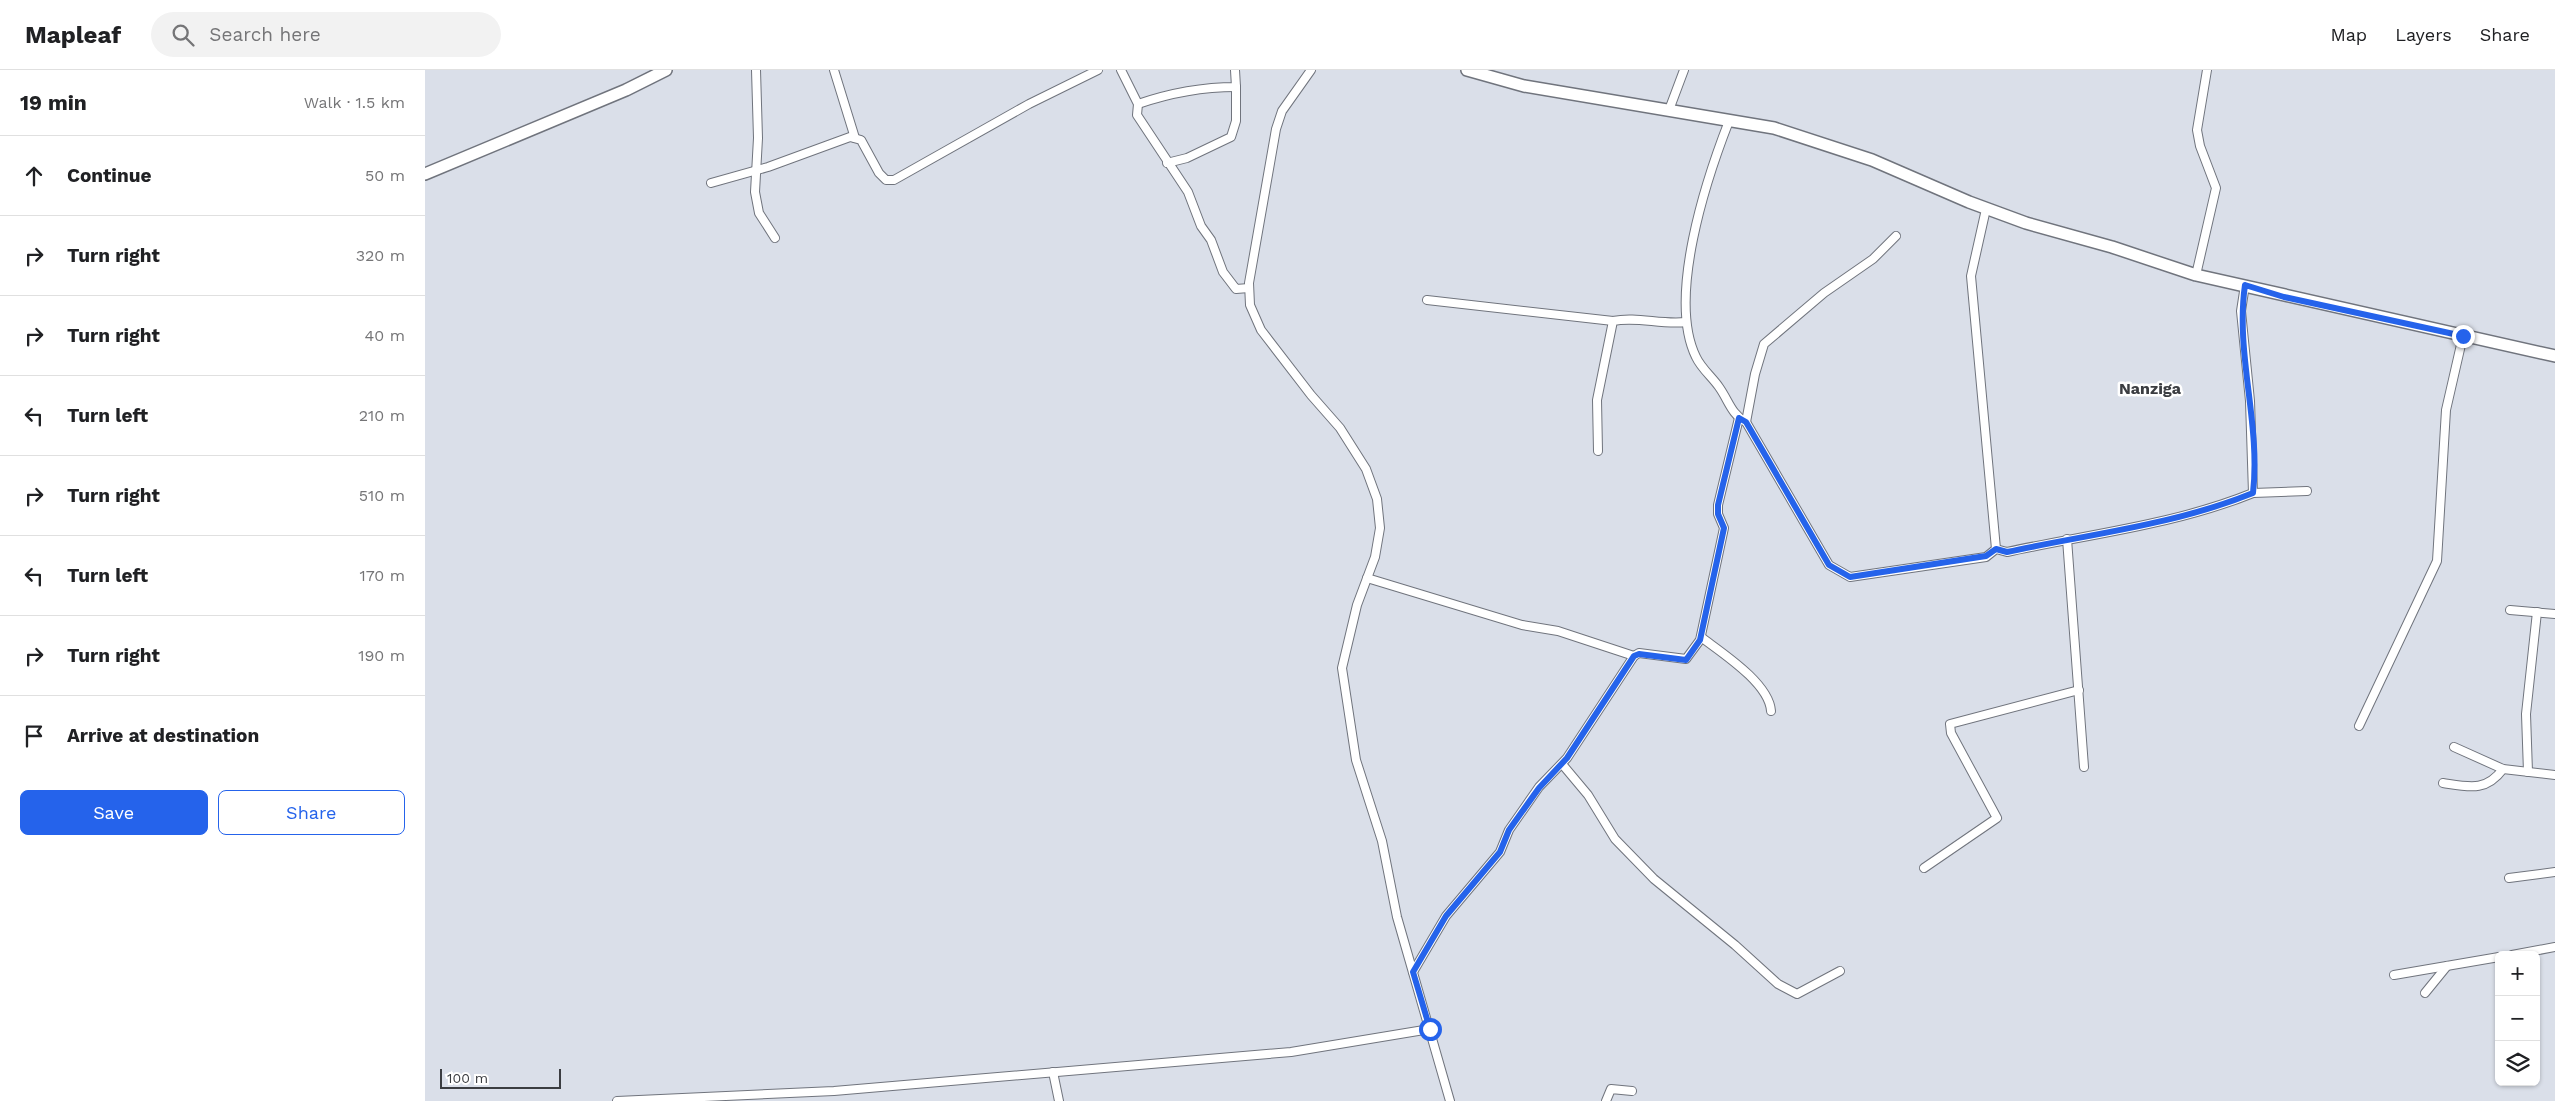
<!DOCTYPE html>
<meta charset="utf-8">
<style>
:root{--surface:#fff;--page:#f2f2f2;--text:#202124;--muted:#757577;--line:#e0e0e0;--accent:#2563eb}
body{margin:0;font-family:"Work Sans",sans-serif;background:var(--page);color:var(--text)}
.controls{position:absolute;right:15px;bottom:15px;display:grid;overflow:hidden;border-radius:8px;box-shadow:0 1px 4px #0004}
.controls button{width:45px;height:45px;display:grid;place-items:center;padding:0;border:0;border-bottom:1px solid var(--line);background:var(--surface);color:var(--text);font:25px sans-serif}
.scale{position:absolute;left:15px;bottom:12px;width:121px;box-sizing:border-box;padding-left:5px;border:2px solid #3b3d41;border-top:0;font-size:14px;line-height:18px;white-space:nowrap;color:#3b3d41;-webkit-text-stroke:4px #fff;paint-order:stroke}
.stop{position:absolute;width:15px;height:15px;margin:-11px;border:4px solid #2563eb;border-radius:50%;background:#fff}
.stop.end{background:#2563eb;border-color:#fff;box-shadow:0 1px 5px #0008}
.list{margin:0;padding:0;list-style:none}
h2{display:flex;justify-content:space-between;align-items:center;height:65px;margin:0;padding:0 20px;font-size:21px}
h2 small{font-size:16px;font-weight:400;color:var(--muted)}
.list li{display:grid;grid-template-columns:32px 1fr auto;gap:15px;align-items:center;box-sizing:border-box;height:80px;padding:0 20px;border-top:1px solid var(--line)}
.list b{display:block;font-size:19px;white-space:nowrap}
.list em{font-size:16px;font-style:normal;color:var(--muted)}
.actions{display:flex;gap:10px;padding:15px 20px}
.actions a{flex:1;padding:11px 0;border:1px solid var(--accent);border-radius:8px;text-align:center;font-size:18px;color:var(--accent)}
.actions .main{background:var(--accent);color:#fff}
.icon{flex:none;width:28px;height:28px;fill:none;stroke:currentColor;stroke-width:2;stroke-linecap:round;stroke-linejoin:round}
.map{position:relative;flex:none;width:2130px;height:1031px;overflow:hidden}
header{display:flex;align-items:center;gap:30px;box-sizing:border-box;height:70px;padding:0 25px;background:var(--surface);border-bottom:1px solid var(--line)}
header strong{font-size:24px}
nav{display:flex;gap:28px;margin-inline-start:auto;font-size:18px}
.search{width:350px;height:45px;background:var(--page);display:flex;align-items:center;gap:12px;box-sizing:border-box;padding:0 18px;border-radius:28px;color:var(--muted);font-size:19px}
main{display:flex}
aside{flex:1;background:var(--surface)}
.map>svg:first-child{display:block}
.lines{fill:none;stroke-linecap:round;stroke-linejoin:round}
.street-casing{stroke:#70747d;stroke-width:10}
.secondary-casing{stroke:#70747d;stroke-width:14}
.street{stroke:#fff;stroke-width:8}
.secondary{stroke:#fff;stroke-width:11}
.route{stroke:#2563eb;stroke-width:6}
.labels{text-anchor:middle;stroke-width:5;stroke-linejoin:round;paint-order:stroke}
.quarter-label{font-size:16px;font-weight:bold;fill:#3b3d41;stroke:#fff}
</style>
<header>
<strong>Mapleaf</strong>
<div class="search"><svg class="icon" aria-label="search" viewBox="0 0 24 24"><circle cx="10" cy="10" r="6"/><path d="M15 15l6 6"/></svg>Search here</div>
<nav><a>Map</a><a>Layers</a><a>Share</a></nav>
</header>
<main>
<aside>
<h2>19 min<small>Walk · 1.5 km</small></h2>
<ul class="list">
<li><svg class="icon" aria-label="ahead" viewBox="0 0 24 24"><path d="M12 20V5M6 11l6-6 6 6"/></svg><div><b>Continue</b></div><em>50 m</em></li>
<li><svg class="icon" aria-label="right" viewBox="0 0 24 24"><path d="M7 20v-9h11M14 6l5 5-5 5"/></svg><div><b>Turn right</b></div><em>320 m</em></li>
<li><svg class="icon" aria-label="right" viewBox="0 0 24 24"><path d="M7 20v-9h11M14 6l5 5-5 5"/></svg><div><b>Turn right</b></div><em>40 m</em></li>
<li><svg class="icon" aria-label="left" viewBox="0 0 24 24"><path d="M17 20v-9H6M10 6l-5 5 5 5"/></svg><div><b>Turn left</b></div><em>210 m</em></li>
<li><svg class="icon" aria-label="right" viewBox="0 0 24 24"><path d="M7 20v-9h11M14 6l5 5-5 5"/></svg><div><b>Turn right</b></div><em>510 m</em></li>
<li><svg class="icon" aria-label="left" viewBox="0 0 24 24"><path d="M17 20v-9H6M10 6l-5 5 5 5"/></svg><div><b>Turn left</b></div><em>170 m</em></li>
<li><svg class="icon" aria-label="right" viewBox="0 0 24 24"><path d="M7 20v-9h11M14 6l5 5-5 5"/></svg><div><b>Turn right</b></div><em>190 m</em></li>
<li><svg class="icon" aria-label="arrive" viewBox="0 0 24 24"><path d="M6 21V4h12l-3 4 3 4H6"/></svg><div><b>Arrive at destination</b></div></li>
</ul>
<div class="actions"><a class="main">Save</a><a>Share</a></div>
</aside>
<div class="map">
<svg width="2130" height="1031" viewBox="0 0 2130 1031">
<rect width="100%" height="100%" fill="#dadfe9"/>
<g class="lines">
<!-- street casing -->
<g class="street-casing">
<g id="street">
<path d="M331,0L333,68L330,122L334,143L350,168"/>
<path d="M409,0L430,68"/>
<path d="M696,0L713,34L712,45L763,122L776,156L786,170L798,202L811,219L824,218"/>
<path d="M886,0L857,41L851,59L824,213L825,235L836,260L886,325L915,358L941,399L952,429L955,458L950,487L932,535L917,598L931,690L957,771L972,847L1025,1031"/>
<path d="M713,34C745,23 777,17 811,17L810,0"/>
<path d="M1244,40L1259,0"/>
<path d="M1304,51C1281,110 1242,228 1271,287C1276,298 1287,307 1294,317C1304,331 1306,344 1321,352L1404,495L1425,507L1561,487L1571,479L1582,482C1665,464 1749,455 1828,423L1825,331L1816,241L1820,215"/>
<path d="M742,93L762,88L806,67L811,51V17"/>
<path d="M286,113L343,97L425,67L436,70L454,103L461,110H469L604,34L673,0"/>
<path d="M1561,139L1546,206L1571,479"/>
<path d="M1771,205L1791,118L1775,76L1772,60L1782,0"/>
<path d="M1002,230L1188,251"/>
<path d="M1321,352L1330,304L1339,274L1399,223L1448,189L1471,166"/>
<path d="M1173,381L1172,330L1188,251C1212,246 1236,255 1261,252"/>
<path d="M1828,423L1882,421"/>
<path d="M1642,469L1659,697"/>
<path d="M942,508L1097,555L1133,561L1209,586"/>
<path d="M2085,540L2130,544"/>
<path d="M1276,567C1297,583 1344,613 1346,641"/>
<path d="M1934,656L2012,491L2021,340L2038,266"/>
<path d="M2029,677L2078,699L2130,705"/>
<path d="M1137,694L1163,725L1190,769L1229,809L1310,875L1353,914L1372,924L1415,901"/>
<path d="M2103,702L2101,644L2112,542"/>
<path d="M2018,713C2044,717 2061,722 2078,699"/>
<path d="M1499,798L1572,748L1526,663L1525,654L1654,620"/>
<path d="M2084,808L2130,802"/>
<path d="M2087,885L2130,877"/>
<path d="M988,902L1021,846L1075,782L1084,760L1114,717L1142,688L1209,586L1214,583L1261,589L1275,570L1299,458L1293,444V435L1314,348"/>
<path d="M1969,905L2074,887"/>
<path d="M2000,923L2022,896"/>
<path d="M628,1002L634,1031"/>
<path d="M192,1031L409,1021L866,982L1005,959"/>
<path d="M1181,1031L1186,1019L1207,1021"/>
</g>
</g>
<!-- secondary casing -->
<g class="secondary-casing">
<g id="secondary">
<path d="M1042,0L1099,16L1349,58L1447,90L1544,132L1601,153L1687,177L1771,205L2130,286"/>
<path d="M0,104L201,20L241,0"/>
</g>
</g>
<!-- street -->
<use href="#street" class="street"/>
<!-- secondary -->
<use href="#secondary" class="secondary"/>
</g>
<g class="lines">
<!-- route -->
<path class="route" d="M1005,959L988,902L1021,846L1075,782L1084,760L1114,718L1142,688L1209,586L1214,584L1261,590L1275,570L1299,458L1293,444V435L1314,348L1321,352L1404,495L1425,507L1561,486L1571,479L1582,482C1665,464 1749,455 1828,423C1836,354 1810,284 1820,215L1859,227L2038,266"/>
</g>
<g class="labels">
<!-- quarter labels -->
<g class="quarter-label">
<text x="1725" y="324">Nanziga</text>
</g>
</g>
</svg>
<div class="controls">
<button>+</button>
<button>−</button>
<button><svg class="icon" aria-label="layers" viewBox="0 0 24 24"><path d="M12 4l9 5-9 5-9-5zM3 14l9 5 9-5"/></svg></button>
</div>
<div class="scale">100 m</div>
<div class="stop" style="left:1005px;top:959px"></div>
<div class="stop end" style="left:2038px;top:266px"></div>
</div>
</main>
